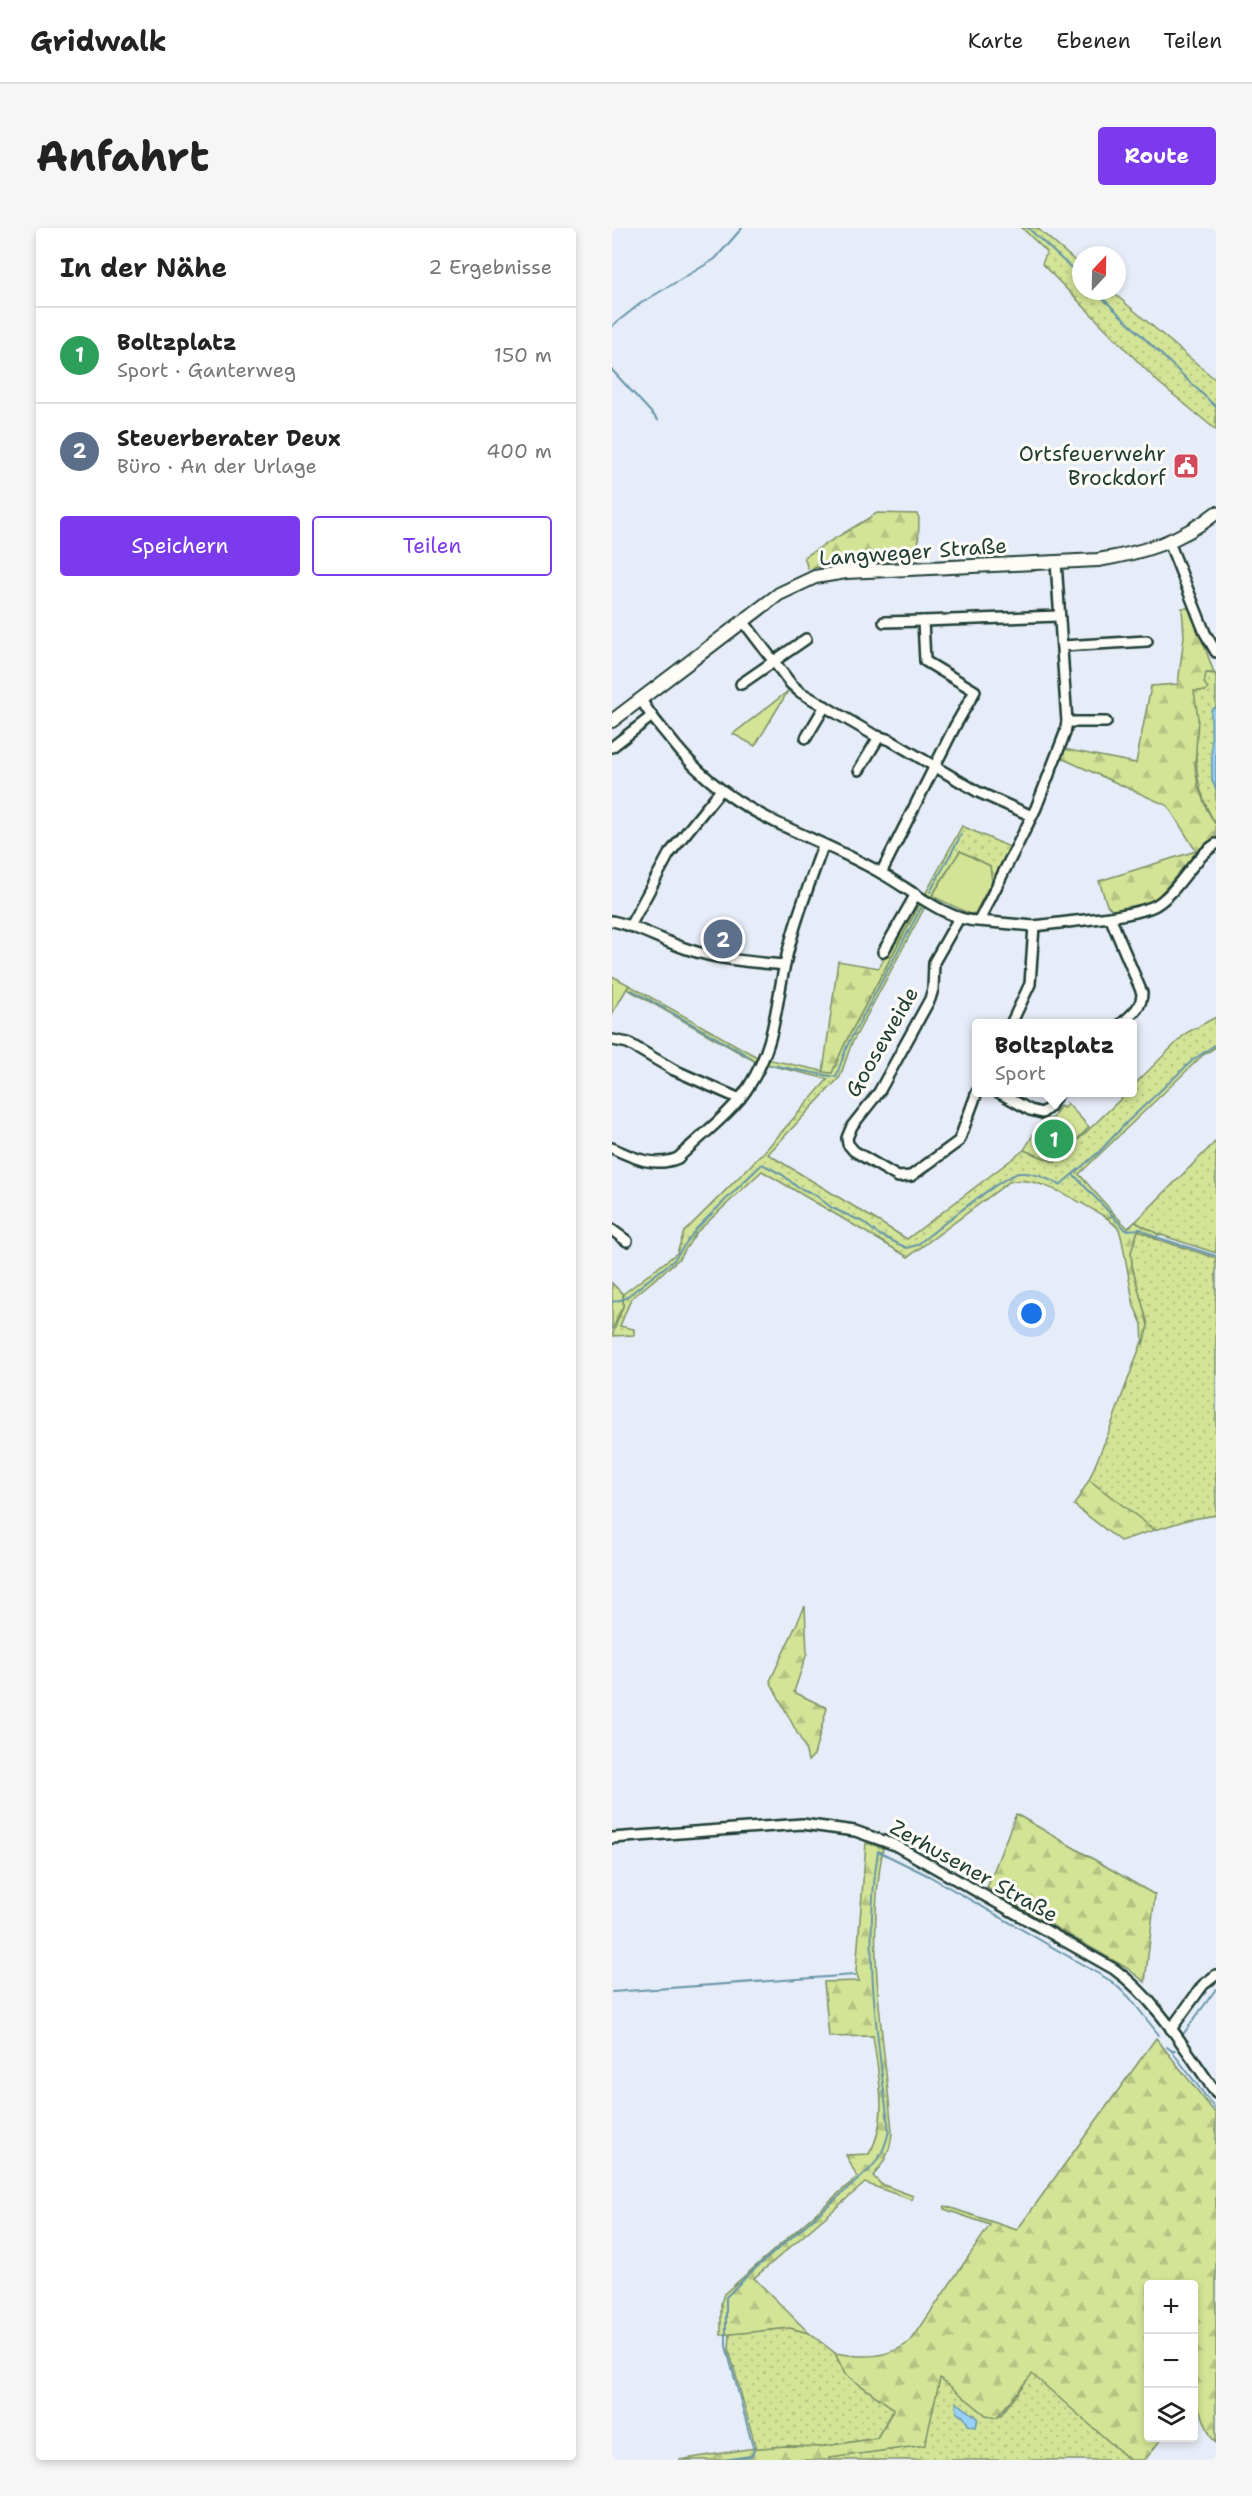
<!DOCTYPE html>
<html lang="de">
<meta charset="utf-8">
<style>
:root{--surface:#fff;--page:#f6f6f6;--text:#222;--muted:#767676;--line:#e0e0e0;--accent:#7c3aed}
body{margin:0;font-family:"Shantell Sans",sans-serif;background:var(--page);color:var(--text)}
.controls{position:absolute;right:18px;bottom:18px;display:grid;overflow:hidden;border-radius:6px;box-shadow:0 3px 9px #0003}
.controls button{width:54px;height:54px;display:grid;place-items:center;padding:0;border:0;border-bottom:2px solid var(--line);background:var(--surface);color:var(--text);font:30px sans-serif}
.compass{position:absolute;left:460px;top:18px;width:54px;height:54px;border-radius:50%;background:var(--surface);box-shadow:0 3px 9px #0003;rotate:22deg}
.you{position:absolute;left:420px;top:1086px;width:21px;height:21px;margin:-15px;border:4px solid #fff;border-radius:50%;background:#1a73e8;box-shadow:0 0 0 9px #1a73e833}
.badge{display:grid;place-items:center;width:39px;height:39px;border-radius:50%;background:var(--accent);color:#fff;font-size:20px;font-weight:700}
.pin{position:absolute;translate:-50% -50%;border:3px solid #fff;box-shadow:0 2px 6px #0006}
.popup{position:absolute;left:360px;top:791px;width:165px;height:78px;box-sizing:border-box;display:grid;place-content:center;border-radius:6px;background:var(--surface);filter:drop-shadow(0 2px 4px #0005);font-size:20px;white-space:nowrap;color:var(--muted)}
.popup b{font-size:22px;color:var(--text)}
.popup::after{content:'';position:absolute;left:50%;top:100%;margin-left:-12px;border:12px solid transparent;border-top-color:var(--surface)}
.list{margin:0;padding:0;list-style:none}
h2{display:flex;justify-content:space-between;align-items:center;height:78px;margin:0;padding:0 24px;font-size:26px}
h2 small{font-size:20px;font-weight:400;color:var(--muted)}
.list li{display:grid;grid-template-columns:39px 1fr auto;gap:18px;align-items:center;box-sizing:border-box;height:96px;padding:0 24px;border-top:2px solid var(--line)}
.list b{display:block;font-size:22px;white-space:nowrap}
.list p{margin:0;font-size:20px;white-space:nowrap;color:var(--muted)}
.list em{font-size:20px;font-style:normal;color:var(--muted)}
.actions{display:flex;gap:12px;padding:18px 24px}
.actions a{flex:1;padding:14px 0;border:2px solid var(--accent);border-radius:6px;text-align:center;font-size:21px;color:var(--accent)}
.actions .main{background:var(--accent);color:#fff}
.icon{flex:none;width:33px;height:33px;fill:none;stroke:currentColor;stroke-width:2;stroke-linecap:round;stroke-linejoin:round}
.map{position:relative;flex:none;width:604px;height:2232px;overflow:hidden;border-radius:6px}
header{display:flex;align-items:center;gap:36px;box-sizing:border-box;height:84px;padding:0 30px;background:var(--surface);border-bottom:2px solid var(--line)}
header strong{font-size:28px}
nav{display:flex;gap:33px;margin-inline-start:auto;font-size:21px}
.intro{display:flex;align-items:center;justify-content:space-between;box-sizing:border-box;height:144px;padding:0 36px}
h1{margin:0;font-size:42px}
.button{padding:15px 27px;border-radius:6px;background:var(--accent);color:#fff;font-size:21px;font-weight:700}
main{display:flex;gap:36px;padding:0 36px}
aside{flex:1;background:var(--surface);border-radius:6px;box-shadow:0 3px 9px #0003}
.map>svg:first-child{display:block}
.grass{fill:url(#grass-dots);stroke:#799066;stroke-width:1.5}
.forest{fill:url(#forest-firs);stroke:#799066;stroke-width:1.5}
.park{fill:#d3e497;stroke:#799066;stroke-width:1.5}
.water{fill:#97d1f7;stroke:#6796a9;stroke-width:1.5}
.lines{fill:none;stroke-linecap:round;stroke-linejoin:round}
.stream{stroke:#6796a9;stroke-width:2}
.minor-casing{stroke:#1f3d34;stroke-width:14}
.tertiary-casing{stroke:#1f3d34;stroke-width:16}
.minor{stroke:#fdfcf7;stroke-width:9}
.tertiary{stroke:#fdfcf7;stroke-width:12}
.labels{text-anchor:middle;stroke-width:6;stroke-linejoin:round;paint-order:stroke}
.poi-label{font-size:21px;fill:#1f3d34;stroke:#fdfcf7;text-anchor:end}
.street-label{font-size:21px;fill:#1f3d34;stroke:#fdfcf7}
</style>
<header>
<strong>Gridwalk</strong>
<nav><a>Karte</a><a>Ebenen</a><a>Teilen</a></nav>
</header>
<div class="intro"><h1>Anfahrt</h1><a class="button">Route</a></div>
<main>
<aside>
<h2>In der Nähe<small>2 Ergebnisse</small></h2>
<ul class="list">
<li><span class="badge" style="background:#2e9e5b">1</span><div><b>Boltzplatz</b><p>Sport · Ganterweg</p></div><em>150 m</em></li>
<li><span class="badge" style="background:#5c6f8a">2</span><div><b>Steuerberater Deux</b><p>Büro · An der Urlage</p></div><em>400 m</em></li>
</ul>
<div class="actions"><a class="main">Speichern</a><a>Teilen</a></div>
</aside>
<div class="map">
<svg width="604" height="2232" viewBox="0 0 604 2232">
<defs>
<pattern id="grass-dots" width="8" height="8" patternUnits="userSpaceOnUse" patternTransform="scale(1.5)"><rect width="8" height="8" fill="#d3e497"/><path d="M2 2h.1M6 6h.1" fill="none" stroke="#b5c483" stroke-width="1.8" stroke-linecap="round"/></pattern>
<pattern id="forest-firs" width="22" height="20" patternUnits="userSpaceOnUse" patternTransform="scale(1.5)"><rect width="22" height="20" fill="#d3e497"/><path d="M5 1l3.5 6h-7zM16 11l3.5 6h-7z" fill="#b5c483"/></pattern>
</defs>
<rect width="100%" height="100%" fill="#e7edf8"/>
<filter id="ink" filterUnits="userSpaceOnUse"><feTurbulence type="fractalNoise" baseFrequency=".0167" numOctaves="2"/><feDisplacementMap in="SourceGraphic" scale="12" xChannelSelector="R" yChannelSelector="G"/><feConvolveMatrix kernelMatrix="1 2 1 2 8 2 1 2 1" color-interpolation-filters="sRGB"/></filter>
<g filter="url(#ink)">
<!-- grass -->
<g class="grass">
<path d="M410,0H425L469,38V63H499L604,152V202L546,154L430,36L435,24Z"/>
<path d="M594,445L604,446V597C575,550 587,514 582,463H593L592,449Z"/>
<path d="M350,598L400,620L380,653L378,638L348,623L314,677L239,817L228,849L156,926L295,1011L412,922L443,934L515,865L520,864V859L574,805L604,789V819L591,827L467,946L503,987L495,990C473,977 423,945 397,954L296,1029L150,943L84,1005L67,1031L19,1071L8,1098L22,1101V1107L0,1108L11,1078V1066L65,1025L72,1004L152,924L216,851L144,834L15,761L17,757L145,829L220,845L233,815Z"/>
<path d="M604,913V1025L546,1006L523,994Z"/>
<path d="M526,1002L544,1011L604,1030V1287L575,1292L543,1302L477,1252L496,1206L536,1097L520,1038L519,1024Z"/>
<path d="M178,2100L197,2105L223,2125L233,2146L282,2181L265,2210L208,2219L174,2218L144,2221L117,2122L118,2106Z"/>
<path d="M420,2145L518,2232H218L216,2230L312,2217L328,2149L374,2187H389Z"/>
</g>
<!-- forest -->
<g class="forest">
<path d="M265,285L305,286L307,290L306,327L303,332L226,336L196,341L192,329Z"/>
<path d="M570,380H579L602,445H594L592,455L596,460L593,463H582L586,490L583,539L586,558L595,582L604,597V611L580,630L542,673L502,684L495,677L487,653L584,623L556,578L449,530L452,521L524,535L539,458L566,456L572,408Z"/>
<path d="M305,671L309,673L233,815L220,845L211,844L226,733L267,740Z"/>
<path d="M503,987L516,1000L523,994L546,1006L544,1011L526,1002L519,1024L520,1038L536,1097L531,1117L530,1096L522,1078L510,1012L507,1001L495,990Z"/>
<path d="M0,1055L11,1066V1078L0,1102Z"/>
<path d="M477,1252L543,1302L508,1313L462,1277Z"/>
<path d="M193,1378L195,1425L182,1464L215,1480L202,1527L196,1533L193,1520L158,1453Z"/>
<path d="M404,1586L543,1667L533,1754L515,1740L375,1660Z"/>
<path d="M254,1615L271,1620C253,1715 272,1809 280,1904C279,1922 273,1934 261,1948L269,1956L301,1968L300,1972L253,1955L142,2050L197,2105L178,2100L109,2107V2075L112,2066L245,1949L234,1927L257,1926C278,1891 266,1847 261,1808L217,1809L212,1754L247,1753L244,1743Z"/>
<path d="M544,1810L604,1886V2215C593,2204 593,2185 582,2175V2056H536V2210H550L533,2232H518L420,2146L385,2189L374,2187L328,2150L313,2217L217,2230L218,2232H67L136,2221L174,2218L208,2219L265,2210L282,2181L233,2146L223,2125C251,2130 275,2131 299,2113L378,1997L332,1981L333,1978L405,2002Z"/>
</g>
<!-- park -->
<g class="park">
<path d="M176,463L143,518L121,506Z"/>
<path d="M348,623L378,638L380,653L363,685L358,686L320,668Z"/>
<path d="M0,748L17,757L0,786Z"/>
<path d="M455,875L477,899L443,934L412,922L430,892L441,890L448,878L452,880Z"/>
</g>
<!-- water -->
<g class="water">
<path d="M604,479V562L600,552L599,482Z"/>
<path d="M344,2174L366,2190L364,2199L357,2198L351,2188L345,2185Z"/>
</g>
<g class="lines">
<!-- stream -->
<g class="stream">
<path d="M416,0L469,49"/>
<path d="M483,63L604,179"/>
<path d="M0,98L29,75L103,31L130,0"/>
<path d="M0,142L46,192"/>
<path d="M318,664L349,607"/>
<path d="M20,762L140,830"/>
<path d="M159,837L224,849L235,818L309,680"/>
<path d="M462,947L514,1002L529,1001L541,1008L604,1028"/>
<path d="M0,1074L12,1071L62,1032L84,1001L150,936L171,947L185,959L202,966L220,980L251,994L266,1006L295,1020L305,1017C321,1005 393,945 408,945C422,944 436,951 448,957L487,924L515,894L581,832L604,816"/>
<path d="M0,1764L243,1747"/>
<path d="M572,1805L604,1761"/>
<path d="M555,1819L559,1822H563"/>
<path d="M559,1822L604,1882"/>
<path d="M110,2232L139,2228L142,2223L114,2118V2069L137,2046L256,1943C268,1931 273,1920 277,1903C265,1806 251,1721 266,1623L317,1648L499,1753L517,1769L547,1807"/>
</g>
<!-- minor casing -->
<g class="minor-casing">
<g id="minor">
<path d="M557,314L593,405L604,424"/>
<path d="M131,393L179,456L188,464L262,507L278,512L366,564L420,588"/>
<path d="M272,394L311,393"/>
<path d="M450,418L535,413"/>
<path d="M129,456L194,411"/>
<path d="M29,471C36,485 46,496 56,508C118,590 186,598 269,645C296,660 337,694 367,693L424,580L453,505L455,494L444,334"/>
<path d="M455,494H494"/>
<path d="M194,510L213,478"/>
<path d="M0,519L40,488"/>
<path d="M247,542L267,509"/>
<path d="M269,645L343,498L363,463L313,433L311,393L447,388"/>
<path d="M498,689C513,686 531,684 544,677C567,663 580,631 604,616"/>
<path d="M347,690L322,734L321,761L318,771L267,864L240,898L235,910L236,916L242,923L286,949L299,948L347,913L365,864"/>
<path d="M0,693C26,698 50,713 75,721C107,732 140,734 173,737"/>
<path d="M367,693L422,698L498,689L530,765C530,780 519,787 509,796"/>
<path d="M18,698L57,626L108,563"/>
<path d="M271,724L304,666"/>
<path d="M399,796L418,756L422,698"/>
<path d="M1,812L16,815L62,842L128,871"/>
<path d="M386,864L418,882L430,885L438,879L446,864"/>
<path d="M0,920C21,930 43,940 66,930C88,908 121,884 137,858C163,818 163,781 173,736C182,695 197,657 211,618"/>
<path d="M0,1002L15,1013"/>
<path d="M0,1610L190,1596L243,1603L283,1617L502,1741C545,1772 573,1821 604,1865"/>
<path d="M559,1801L591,1757L604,1747"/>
</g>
</g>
<!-- tertiary casing -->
<g class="tertiary-casing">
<path id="tertiary" d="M0,493L167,366L203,349L234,344L486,332C530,325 569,313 604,285"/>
</g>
<!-- minor -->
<use href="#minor" class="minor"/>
<!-- tertiary -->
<use href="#tertiary" class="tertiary"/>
</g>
</g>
<!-- icons -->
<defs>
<g id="civic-square" transform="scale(1.35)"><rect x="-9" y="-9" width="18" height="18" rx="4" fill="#d1495b" stroke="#fdfcf7"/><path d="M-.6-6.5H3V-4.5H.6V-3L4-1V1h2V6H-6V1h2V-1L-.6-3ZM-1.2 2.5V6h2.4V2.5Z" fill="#fff"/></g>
</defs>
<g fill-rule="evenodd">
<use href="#civic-square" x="574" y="238"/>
</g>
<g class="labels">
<!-- poi labels -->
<g class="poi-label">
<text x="554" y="233">Ortsfeuerwehr<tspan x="554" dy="24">Brockdorf</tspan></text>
</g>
<!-- street labels -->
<g class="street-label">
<text transform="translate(301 324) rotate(-4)" y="7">Langweger Straße</text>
<text transform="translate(270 814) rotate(-60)" y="7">Gooseweide</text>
<text transform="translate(362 1643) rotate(29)" y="7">Zerhusener Straße</text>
</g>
</g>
</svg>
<div class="controls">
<button>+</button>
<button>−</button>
<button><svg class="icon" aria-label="layers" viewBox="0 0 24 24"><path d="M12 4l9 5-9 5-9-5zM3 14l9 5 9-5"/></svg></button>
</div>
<svg class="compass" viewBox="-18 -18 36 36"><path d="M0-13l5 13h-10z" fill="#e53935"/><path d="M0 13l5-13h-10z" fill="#767676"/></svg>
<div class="you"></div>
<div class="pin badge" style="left:442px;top:911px;background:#2e9e5b">1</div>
<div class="popup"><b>Boltzplatz</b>Sport</div>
<div class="pin badge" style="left:111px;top:711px;background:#5c6f8a">2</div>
</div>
</main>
